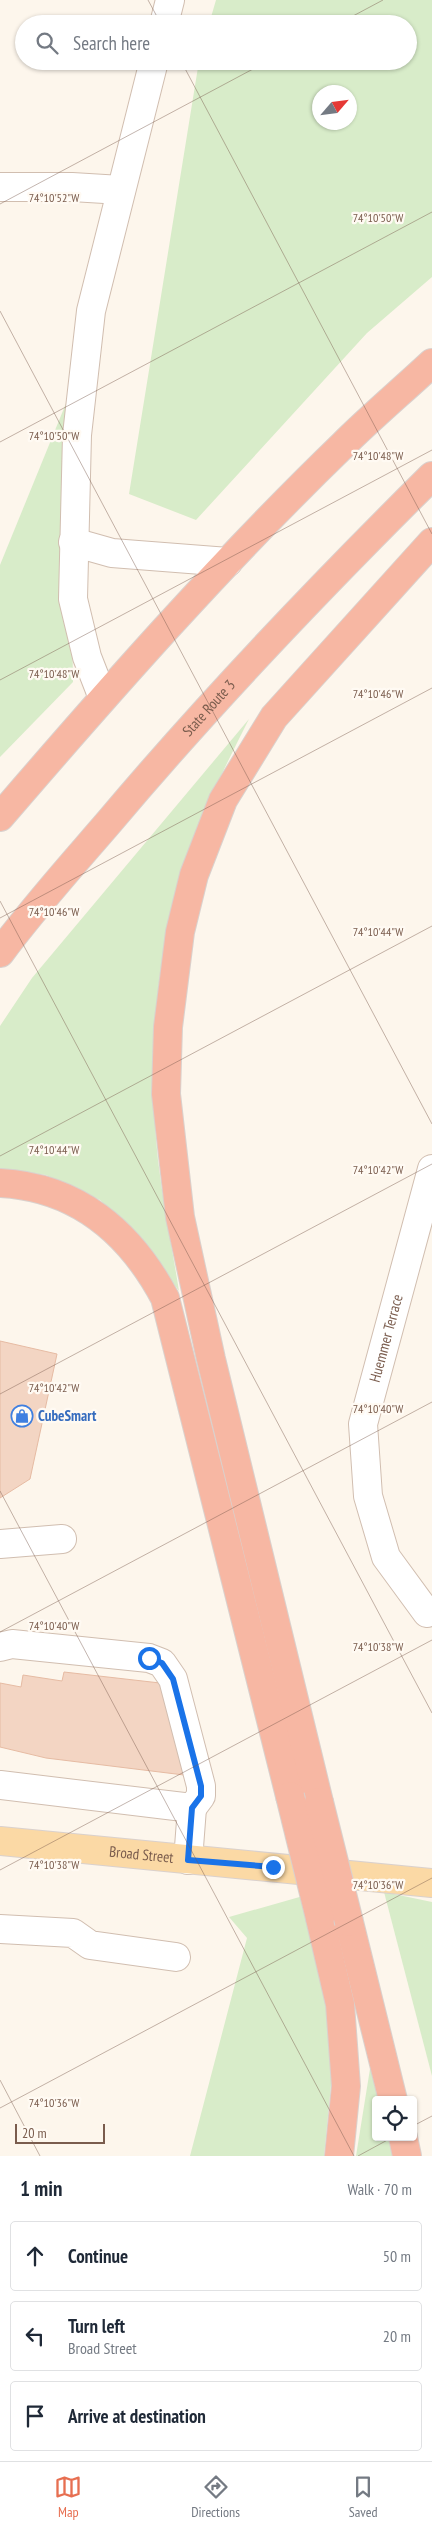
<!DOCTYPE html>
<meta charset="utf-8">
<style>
:root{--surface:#fff;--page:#f2f2f3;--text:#1f2937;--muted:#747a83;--line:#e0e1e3;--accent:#e76f51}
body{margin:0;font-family:"PT Sans Narrow",sans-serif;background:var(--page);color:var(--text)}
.controls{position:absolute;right:15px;bottom:15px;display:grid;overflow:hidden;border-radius:5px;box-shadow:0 1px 4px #0004}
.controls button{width:45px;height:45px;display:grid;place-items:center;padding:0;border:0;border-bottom:1px solid var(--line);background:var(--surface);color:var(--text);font:25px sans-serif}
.compass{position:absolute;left:312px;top:85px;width:45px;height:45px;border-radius:50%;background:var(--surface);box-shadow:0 1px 4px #0004;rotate:62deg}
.scale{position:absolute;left:15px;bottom:12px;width:90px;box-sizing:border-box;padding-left:5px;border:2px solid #7a5c4d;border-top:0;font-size:14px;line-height:18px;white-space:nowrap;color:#7a5c4d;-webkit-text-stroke:4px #fffaf3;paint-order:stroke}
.stop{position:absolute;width:15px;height:15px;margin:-11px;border:4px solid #1a73e8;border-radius:50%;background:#fff}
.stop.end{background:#1a73e8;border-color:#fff;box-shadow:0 1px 5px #0008}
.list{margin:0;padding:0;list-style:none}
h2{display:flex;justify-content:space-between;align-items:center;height:65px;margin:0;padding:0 20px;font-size:21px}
h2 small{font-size:16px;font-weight:400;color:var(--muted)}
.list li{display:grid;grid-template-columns:32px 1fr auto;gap:15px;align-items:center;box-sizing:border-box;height:70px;margin:0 10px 10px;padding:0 10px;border:1px solid var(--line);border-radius:5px}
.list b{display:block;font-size:19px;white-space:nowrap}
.list p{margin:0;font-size:16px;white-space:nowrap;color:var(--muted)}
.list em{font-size:16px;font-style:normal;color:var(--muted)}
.icon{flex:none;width:28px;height:28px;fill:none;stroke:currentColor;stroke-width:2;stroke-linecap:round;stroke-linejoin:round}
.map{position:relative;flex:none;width:432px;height:2156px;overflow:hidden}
.search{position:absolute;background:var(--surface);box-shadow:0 1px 4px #0004;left:15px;right:15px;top:15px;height:55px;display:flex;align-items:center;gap:12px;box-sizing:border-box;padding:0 18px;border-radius:28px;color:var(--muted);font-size:19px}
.sheet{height:305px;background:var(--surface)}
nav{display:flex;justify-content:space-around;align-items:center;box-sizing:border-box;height:70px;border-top:1px solid var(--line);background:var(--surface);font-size:14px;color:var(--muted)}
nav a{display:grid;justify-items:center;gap:2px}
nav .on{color:var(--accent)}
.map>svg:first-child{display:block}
.green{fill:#d8ecc9;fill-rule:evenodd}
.building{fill:#f3d5c3;stroke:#e6bba3}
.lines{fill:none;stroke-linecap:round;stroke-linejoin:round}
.minor-casing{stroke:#d1beb0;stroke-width:30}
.major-casing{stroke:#dad1cd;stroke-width:30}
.highway-casing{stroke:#dad1cd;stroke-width:30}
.minor{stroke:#fff;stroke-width:28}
.major{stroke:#fbd9a5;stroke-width:28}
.highway{stroke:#f7b7a3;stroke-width:28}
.highway-bridge-casing{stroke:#dad1cd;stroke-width:30;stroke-linecap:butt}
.highway-bridge{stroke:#f7b7a3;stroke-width:28}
.route{stroke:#1a73e8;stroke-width:6}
.ticks{fill:none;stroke:#7a5c4d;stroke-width:1;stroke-opacity:0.45}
.labels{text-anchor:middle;stroke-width:4.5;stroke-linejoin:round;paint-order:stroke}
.street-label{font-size:15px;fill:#7a5c4d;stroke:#fffaf3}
.shop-label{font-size:15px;font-weight:bold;fill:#366cbe;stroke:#fffaf3;text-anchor:start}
.ticks-label{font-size:12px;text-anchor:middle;fill:#7a5c4d;stroke:#fffaf3;stroke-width:4.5;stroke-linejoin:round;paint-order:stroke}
</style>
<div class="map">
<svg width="432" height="2156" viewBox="0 0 432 2156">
<rect width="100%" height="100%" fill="#fdf6ec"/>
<!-- green -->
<g class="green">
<path d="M216,0H432V277L367,333L196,520L129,494L199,61H408V24H209ZM320,92H350V122H320Z"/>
<path d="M69,396L73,682L0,757V565Z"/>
<path d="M249,719C229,759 209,798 193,839C156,934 147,1059 158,1160C163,1204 172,1247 179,1291L139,1237L100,1200L46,1175L0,1169V1026L32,978Z"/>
<path d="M384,1892L432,1902V2076Z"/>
<path d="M303,1896L324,1973L333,2065L324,2156H190L247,1938L229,1917Z"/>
<path d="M374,2044L385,2100H376V2137H393L397,2156H356Z"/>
</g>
<!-- building -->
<g class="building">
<path d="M0,1341L57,1354L30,1479L0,1498Z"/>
<path d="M64,1672L160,1683L184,1775L46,1758L0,1747V1683L21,1687L23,1675L62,1681Z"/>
</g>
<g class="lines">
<!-- minor casing -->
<g class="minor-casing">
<g id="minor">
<path d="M164,24L170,0"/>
<path d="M0,187H72L121,190"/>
<path d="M73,542L112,553L228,562"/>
<path d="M103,698L87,657L73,599L77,435L91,311L154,61"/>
<path d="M0,1544L62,1539"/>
<path id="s1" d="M427,1613L386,1557L368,1496L363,1424L432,1169"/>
<path d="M0,1647L12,1644L149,1658L162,1663L173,1679L201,1786V1796L192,1808"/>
<path d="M0,1785L192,1808L188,1860"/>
<path d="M0,1929L73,1933L90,1945L176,1957"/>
</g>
</g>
<!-- major casing -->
<g class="major-casing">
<g id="major">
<path id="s2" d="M0,1841L432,1883"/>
</g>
</g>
<!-- highway casing -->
<g class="highway-casing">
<g id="highway">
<path d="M0,817C110,689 222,562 343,445C371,417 402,391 432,363"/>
<path id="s3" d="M0,953C34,907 72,865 109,822C211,701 320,587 432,476"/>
<path d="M0,1183C77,1187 130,1232 165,1298L290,1796"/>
<path d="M319,1802L211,1359L180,1217L166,1094L168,1027L180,932L194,875L223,800L274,717L432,542"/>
<path d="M320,1918L340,2004L346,2086L339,2156"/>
<path d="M349,1922L393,2100"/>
<path d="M403,2137L407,2156"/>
</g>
</g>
<!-- minor -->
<use href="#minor" class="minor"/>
<!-- major -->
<use href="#major" class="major"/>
<!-- highway -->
<use href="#highway" class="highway"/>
<!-- highway-bridge casing -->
<g class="highway-bridge-casing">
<g id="highway-bridge">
<path d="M290,1796L320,1918"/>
<path d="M319,1802L349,1922"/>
</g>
</g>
<!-- highway-bridge -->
<use href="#highway-bridge" class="highway-bridge"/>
</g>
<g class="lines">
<!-- route -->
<path class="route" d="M149,1658L162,1663L173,1679L201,1786V1796L192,1808L188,1860L273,1867"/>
</g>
<!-- ticks -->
<path class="ticks" d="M148,0L161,24M338,24L383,0M181,61L432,534M0,204L268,61M0,311L432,1124M0,442L432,212M0,680L432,450M0,901L432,1713M0,918L432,688M0,1156L432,926M0,1394L432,1164M0,1491L354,2156M0,1632L432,1402M0,1870L432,1640M0,2080L40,2156M0,2108L432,1878M413,2126L432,2116M358,2156L393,2137"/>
<!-- icons -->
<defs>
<g id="shop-ring" transform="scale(1.125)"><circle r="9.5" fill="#fffaf3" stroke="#3f7fe0" stroke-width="1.5"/><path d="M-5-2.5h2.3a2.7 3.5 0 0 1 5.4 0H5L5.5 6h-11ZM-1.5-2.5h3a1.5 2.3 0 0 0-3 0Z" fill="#3f7fe0"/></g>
</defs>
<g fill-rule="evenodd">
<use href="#shop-ring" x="22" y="1416"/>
</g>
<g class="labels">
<!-- street labels -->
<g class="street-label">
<text dy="5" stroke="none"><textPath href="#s3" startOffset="322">State Route 3</textPath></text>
<text dy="5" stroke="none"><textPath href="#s1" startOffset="294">Huemmer Terrace</textPath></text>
<text dy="5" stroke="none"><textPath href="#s2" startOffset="142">Broad Street</textPath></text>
</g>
<!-- shop labels -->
<g class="shop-label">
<text x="38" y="1421">CubeSmart</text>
</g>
</g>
<g class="ticks-label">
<text x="54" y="202">74°10'52"W</text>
<text x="378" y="222">74°10'50"W</text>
<text x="54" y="440">74°10'50"W</text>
<text x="378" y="460">74°10'48"W</text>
<text x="54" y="678">74°10'48"W</text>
<text x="378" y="698">74°10'46"W</text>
<text x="54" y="916">74°10'46"W</text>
<text x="378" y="936">74°10'44"W</text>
<text x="54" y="1154">74°10'44"W</text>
<text x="378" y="1174">74°10'42"W</text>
<text x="54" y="1392">74°10'42"W</text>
<text x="378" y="1413">74°10'40"W</text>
<text x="54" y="1630">74°10'40"W</text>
<text x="378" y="1651">74°10'38"W</text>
<text x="54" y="1869">74°10'38"W</text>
<text x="378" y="1889">74°10'36"W</text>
<text x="54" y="2107">74°10'36"W</text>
</g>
</svg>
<div class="controls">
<button><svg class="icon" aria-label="locate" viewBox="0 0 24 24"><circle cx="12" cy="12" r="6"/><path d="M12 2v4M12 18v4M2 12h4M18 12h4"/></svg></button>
</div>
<svg class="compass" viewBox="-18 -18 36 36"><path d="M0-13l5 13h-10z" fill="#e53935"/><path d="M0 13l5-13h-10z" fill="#747a83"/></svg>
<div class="scale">20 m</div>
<div class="stop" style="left:149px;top:1658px"></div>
<div class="stop end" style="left:273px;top:1867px"></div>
<div class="search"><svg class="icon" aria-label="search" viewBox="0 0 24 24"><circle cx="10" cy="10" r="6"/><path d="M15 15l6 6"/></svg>Search here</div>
</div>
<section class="sheet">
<h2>1 min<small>Walk · 70 m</small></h2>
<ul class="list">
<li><svg class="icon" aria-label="ahead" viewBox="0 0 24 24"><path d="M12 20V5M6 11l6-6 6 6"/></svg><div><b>Continue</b></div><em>50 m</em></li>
<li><svg class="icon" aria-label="left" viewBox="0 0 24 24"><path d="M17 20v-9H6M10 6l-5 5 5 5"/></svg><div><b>Turn left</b><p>Broad Street</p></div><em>20 m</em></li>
<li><svg class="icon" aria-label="arrive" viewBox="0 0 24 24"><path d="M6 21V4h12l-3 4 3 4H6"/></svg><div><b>Arrive at destination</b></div></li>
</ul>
</section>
<nav>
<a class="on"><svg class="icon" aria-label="map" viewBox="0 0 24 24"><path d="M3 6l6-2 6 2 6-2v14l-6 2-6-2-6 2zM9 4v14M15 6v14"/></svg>Map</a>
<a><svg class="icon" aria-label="directions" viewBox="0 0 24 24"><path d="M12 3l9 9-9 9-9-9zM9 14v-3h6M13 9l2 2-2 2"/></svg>Directions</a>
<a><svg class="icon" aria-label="saved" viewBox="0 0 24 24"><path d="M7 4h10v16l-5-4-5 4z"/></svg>Saved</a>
</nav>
